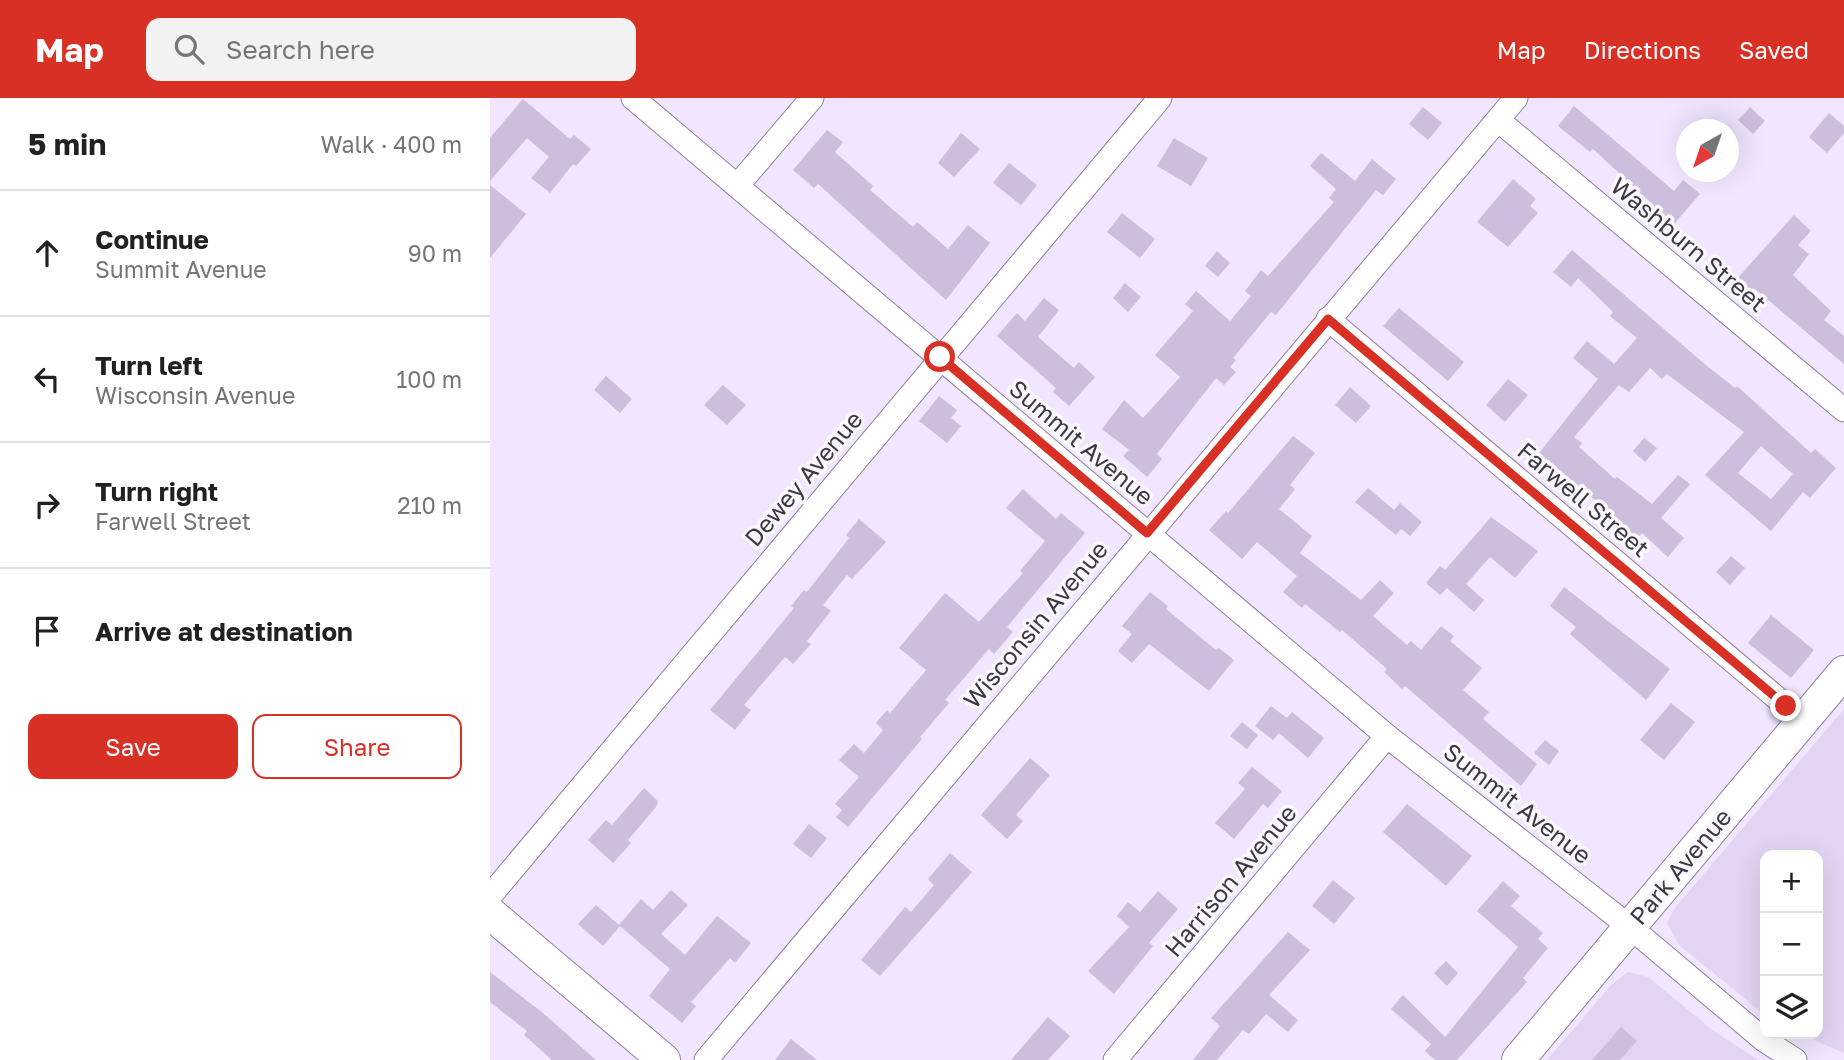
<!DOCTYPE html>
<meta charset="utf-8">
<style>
:root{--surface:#fff;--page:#f2f2f2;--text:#202124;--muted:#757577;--line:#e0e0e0;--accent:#d93025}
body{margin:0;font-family:"Golos Text",sans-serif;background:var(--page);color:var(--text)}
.controls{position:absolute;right:21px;bottom:21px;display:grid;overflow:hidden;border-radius:14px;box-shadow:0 7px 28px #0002}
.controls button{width:63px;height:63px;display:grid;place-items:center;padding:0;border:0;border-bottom:2px solid var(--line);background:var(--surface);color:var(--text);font:35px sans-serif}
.compass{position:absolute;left:1186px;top:21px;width:63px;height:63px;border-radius:50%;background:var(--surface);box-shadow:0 7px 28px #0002;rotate:220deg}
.stop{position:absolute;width:21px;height:21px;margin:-16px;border:5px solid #d93025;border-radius:50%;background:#fff}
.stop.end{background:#d93025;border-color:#fff;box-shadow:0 2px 7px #0008}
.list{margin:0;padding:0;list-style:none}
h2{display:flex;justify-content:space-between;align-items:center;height:91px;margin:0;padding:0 28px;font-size:30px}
h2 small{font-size:23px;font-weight:400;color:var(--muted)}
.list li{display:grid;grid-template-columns:46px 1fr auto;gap:21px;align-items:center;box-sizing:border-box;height:126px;padding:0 28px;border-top:2px solid var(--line)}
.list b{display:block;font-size:26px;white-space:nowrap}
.list p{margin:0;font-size:23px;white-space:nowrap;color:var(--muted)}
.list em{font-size:23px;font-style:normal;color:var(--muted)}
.actions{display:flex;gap:14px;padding:21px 28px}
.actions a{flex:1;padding:16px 0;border:2px solid var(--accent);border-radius:14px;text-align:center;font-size:24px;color:var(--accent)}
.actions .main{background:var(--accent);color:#fff}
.icon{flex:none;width:38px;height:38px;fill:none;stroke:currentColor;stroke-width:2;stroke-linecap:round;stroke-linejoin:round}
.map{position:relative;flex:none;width:1354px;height:962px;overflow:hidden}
header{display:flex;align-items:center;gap:42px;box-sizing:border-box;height:98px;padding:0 35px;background:var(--accent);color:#fff}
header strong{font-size:33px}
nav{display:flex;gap:38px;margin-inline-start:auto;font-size:24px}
.search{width:490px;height:63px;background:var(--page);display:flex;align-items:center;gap:18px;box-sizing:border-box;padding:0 24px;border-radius:14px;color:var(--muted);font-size:26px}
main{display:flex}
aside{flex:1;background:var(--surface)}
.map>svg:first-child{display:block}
.built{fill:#e3d4f3}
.building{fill:#cdbedd;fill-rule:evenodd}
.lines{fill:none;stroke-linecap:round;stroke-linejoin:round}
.street-casing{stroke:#8e809d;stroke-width:25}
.secondary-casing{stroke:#8e809d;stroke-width:34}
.street{stroke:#fff;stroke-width:23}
.secondary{stroke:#fff;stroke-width:32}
.route{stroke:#d93025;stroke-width:9}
.labels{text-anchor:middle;stroke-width:7;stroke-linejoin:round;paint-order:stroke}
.street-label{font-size:24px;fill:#3e3844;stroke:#faf7fd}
</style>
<header>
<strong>Map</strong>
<div class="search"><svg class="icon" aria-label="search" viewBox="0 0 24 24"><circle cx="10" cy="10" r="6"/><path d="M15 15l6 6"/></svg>Search here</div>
<nav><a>Map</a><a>Directions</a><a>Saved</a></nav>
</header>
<main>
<aside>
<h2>5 min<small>Walk · 400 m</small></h2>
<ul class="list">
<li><svg class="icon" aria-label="ahead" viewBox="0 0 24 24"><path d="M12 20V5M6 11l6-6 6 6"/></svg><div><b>Continue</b><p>Summit Avenue</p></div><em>90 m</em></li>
<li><svg class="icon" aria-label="left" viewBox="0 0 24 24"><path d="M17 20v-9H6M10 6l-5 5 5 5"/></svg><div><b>Turn left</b><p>Wisconsin Avenue</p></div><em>100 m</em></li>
<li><svg class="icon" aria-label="right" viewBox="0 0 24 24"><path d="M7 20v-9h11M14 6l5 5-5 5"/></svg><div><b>Turn right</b><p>Farwell Street</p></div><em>210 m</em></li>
<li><svg class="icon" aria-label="arrive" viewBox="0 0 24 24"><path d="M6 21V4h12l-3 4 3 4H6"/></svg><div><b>Arrive at destination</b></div></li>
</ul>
<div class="actions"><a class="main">Save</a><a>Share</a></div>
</aside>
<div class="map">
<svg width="1354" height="962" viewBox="0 0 1354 962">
<rect width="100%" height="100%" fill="#f1e5ff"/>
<!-- built -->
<g class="built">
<path d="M1354,611V955L1310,936H1328V757H1275V917L1189,847L1177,825L1185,810Z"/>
<path d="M1138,874L1158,879L1225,934L1268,962H1057L1123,885Z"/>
</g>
<!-- building -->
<g class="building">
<path d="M33,1L80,41L84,37L101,51L86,68L83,66L60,95L41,80L59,59L37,40L0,83V40Z"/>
<path d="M1084,8L1184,93L1193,82L1210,96L1184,126L1103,51L1100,54L1068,28Z"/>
<path d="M933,9L952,25L938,42L919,26Z"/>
<path d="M1260,9L1275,23L1263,36L1248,22Z"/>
<path d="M1339,15L1354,28V35L1337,55L1319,39Z"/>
<path d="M337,32L353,44L345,54L383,88L380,92L423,129L427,124L458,151L478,127L500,145L456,202L328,86L324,90L303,72Z"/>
<path d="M471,35L490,51L464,79L448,65Z"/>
<path d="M684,40L718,60L701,88L667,68Z"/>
<path d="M831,55L865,83L882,61L906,81L893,97L886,92L786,217L781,214L743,260L746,262L740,269L746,274L734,287L726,280L667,356L672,361L657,379L633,358L639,352L612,331L634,302L653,320L690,279L665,257L703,213L695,206L706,193L740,223L761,198L755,193L771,172L778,178L844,104L839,100L846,91L820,68Z"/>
<path d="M519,65L547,87L531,107L503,85Z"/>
<path d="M1023,81L1046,101L1040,108L1048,115L1018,149L987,124Z"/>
<path d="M0,87L36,116L0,160Z"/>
<path d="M632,115L665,141L650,160L617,134Z"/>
<path d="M1304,117L1321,133L1308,147L1319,156L1303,177L1341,213L1334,222L1354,238V266L1265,191L1262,195L1245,183Z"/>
<path d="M1082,152L1217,268L1245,290L1247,288L1321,355L1325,351L1346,370L1320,400L1313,394L1281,433L1215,377L1254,334L1177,276L1172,281L1160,270L1139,294L1129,287L1084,339L1092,345L1089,349L1125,381L1127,379L1162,406L1188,377L1200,386L1171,420L1194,440L1178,459L1152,435L1145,442L1127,426L1130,423L1049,355L1108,281L1083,260L1097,243L1124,266L1147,240L1120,218L1123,214L1088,180L1081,189L1063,174ZM1271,348L1303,376L1281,401L1248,375Z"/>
<path d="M727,153L740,165L728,179L715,168Z"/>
<path d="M635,185L651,199L638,214L623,200Z"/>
<path d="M554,200L569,212L548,239L584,270L589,264L605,279L579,308L563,294L566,290L507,238L527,215L535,223Z"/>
<path d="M909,210L974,264L958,283L893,228Z"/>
<path d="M116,278L142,301L130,315L104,292Z"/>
<path d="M1018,281L1038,297L1015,324L996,307Z"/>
<path d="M233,287L256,307L237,327L214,307Z"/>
<path d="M860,289L881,308L866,325L845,307Z"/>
<path d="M449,298L467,312L461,320L471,328L457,345L429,323Z"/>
<path d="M803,338L825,355L800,387L805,391L789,411L822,438L810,455L871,502L890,482L904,495L883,518L917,547L921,543L931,552L951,528L964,538L960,543L992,570L973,592L999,614L993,621L1047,666L1031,688L915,588L912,591L894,574L897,571L852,532L850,534L815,506L812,510L793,494L807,478L767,444L752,461L719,432L736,413L738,415Z"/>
<path d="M1154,340L1167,350L1155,364L1143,353Z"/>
<path d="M878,390L904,412L910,405L932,424L920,438L911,431L906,437L865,404Z"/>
<path d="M533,391L566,421L571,415L595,435L517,529L523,534L504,556L499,551L455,602L459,605L430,639L432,641L358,729L346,719L352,712L345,706L369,679L349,662L364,646L374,655L393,632L386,625L397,612L400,615L436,572L409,550L455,495L489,524L533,475L530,473L555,443L516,410Z"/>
<path d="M1001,419L1048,453L1025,480L1000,459L976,486L994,502L984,514L957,490L950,497L936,485L950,468L955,472Z"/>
<path d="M369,421L396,444L362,481L357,477L333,507L341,513L317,543L321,546L303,566L295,559L254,607L261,612L245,632L220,612L304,510L301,508L314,492L317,494L359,440L356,437Z"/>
<path d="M1241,458L1255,470L1240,487L1226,474Z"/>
<path d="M1074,489L1180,571L1156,602L1080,536L1086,529L1060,508Z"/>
<path d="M660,494L678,508L676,511L726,552L729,550L744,562L719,593L659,546L642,565L628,553L642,536L632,528Z"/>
<path d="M1281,517L1324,552L1301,580L1258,545Z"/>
<path d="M1181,605L1205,624L1174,662L1150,642Z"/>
<path d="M781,608L797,620L802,614L834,640L818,660L789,635L783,642L765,628Z"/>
<path d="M752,624L768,637L757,651L740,638Z"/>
<path d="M1055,642L1069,653L1059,667L1044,655Z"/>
<path d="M540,660L560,677L526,717L533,723L517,741L491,717Z"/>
<path d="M762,669L792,693L778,710L773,706L744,741L725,725L755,691L748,685Z"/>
<path d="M154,690L168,703L166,709L138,742L141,745L123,765L98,742L116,722L122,727Z"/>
<path d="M917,706L982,758L956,788L893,734Z"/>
<path d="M319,726L337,740L321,760L303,746Z"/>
<path d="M460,755L482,774L390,878L371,862L415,809L421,814L444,787L438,781Z"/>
<path d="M843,782L865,800L844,826L822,808Z"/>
<path d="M1013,783L1030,798L1021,808L1053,835L1048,841L1058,850L1033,880L1037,884L967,962H945L935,953L941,946L901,911L913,897L955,939L1028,849L987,813Z"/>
<path d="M181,792L198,807L171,836L195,857L227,818L261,845L245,865L240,860L201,904L206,908L192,925L159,898L180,871L130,828L113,848L88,826L106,807L129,827L151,801L163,812Z"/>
<path d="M668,793L688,811L659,845L663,848L624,896L598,873L639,829L627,818L638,804L650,814Z"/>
<path d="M798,834L820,852L779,897L808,922L798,934L776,916L759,936L753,932L727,962H703L730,928L721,920Z"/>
<path d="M956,863L968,875L957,888L944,875Z"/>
<path d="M0,874L53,915L106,962H62L34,937L37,933L0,904Z"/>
<path d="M558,919L580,938L558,962H521Z"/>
<path d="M1131,929L1147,943L1130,962H1102Z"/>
<path d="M301,941L327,962H285Z"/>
</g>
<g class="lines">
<!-- street casing -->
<g class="street-casing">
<g id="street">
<path d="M143,0L897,638L1140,829L1274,942L1305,962"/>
<path d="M1008,22L1354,312"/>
<path d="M247,88L322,0"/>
<path d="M838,221L1314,623"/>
<path d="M0,798L670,0"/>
<path d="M216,962L1026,0"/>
<path d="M625,962L897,638"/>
</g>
</g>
<!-- secondary casing -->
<g class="secondary-casing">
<g id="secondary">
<path d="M0,815L174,962"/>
<path d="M1028,962L1354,574"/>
</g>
</g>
<!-- street -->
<use href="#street" class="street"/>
<!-- secondary -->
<use href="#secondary" class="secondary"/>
</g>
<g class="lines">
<!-- route -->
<path class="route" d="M450,259L657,435L838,221L1296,608"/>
</g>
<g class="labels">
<!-- street labels -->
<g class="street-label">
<text transform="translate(1198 147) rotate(40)" y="8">Washburn Street</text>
<text transform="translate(591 345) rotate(40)" y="8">Summit Avenue</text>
<text transform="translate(314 381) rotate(-50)" y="8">Dewey Avenue</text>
<text transform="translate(1093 402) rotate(40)" y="8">Farwell Street</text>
<text transform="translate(546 527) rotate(-50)" y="8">Wisconsin Avenue</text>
<text transform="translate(1027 706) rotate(38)" y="8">Summit Avenue</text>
<text transform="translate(1191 769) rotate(-50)" y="8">Park Avenue</text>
<text transform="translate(741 783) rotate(-50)" y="8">Harrison Avenue</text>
</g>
</g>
</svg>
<div class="controls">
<button>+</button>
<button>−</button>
<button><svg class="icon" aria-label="layers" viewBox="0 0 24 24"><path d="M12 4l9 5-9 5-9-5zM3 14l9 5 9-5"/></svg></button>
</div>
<svg class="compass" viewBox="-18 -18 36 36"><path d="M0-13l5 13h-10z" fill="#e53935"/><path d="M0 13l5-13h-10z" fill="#757577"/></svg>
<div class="stop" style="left:450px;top:259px"></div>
<div class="stop end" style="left:1296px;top:608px"></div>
</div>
</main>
